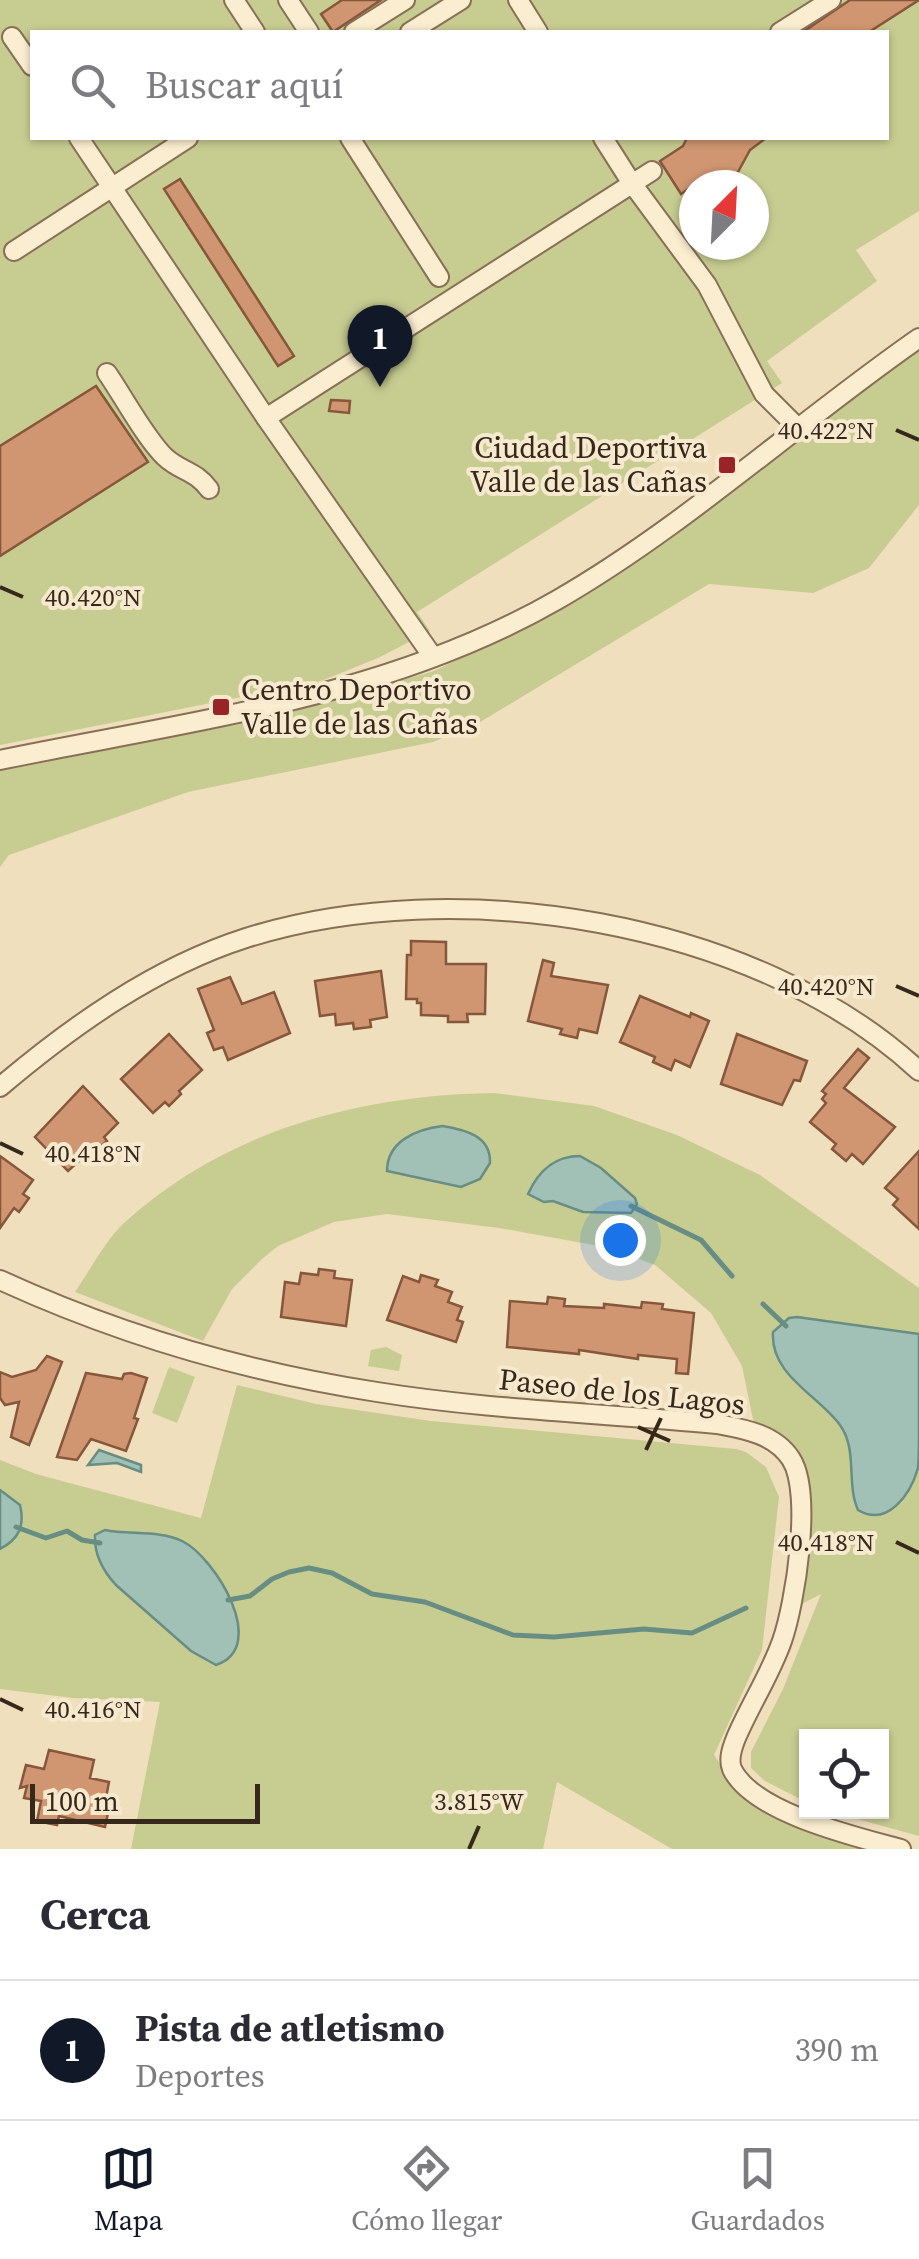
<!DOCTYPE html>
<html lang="es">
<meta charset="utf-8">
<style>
:root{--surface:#fff;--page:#f7f7f7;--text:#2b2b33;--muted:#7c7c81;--line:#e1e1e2;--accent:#111827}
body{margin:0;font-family:"Source Serif 4",serif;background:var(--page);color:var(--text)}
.controls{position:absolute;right:30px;bottom:30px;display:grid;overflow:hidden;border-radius:0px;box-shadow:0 2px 8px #0004}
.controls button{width:90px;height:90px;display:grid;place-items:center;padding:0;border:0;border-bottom:2px solid var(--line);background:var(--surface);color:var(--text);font:50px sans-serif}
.compass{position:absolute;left:679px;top:170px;width:90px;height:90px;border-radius:50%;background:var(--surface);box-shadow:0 2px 8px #0004;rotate:24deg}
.scale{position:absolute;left:30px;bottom:25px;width:230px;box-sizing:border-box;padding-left:10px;border:5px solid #36281b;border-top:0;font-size:28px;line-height:35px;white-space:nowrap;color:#36281b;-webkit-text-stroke:8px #f6e9cd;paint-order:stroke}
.you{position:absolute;left:620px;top:1240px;width:35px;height:35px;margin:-25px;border:8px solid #fff;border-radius:50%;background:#1a73e8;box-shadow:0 0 0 15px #1a73e833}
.badge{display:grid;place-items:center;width:65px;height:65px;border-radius:50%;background:var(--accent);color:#fff;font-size:32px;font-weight:700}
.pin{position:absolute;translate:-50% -82px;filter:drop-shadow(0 2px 5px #0008)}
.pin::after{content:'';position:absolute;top:52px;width:35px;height:30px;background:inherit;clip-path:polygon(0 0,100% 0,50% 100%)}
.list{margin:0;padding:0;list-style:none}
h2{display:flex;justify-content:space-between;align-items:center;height:130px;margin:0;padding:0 40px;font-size:42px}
h2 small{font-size:32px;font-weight:400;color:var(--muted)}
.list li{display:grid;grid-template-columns:65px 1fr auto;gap:30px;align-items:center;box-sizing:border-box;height:140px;padding:0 40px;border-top:2px solid var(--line)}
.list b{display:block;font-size:38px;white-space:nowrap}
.list p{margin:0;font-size:32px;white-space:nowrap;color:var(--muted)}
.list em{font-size:32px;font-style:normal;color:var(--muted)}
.icon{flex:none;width:55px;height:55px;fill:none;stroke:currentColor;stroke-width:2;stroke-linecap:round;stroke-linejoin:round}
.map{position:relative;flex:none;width:919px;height:1849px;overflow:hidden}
.search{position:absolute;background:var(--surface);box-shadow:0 2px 8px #0004;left:30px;right:30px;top:30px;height:110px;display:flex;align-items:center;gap:25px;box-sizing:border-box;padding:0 35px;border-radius:0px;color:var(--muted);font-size:38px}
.sheet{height:270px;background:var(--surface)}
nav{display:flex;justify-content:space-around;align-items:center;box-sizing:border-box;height:140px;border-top:2px solid var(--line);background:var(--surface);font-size:28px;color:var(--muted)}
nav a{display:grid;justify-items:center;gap:5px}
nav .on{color:var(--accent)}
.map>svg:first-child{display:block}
.green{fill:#c7cd91;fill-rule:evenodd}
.water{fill:#a1c0b6;stroke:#688e84;stroke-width:2.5}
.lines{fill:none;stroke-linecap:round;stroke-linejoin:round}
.stream{stroke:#688e84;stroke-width:5}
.building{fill:#cf9671;stroke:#87573b;stroke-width:2.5}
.minor-casing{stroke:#886f56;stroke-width:22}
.minor{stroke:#faedd0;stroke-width:18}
.ticks{fill:none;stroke:#36281b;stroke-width:4}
.poi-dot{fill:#992427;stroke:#f6e9cd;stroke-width:4}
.labels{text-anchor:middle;stroke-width:8;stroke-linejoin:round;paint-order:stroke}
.poi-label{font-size:30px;fill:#36281b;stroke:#f6e9cd;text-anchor:end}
.street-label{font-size:30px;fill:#36281b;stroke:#f6e9cd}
.ticks-label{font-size:25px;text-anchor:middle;fill:#36281b;stroke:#f6e9cd;stroke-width:8;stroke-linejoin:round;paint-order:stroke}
</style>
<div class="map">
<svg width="919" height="1849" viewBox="0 0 919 1849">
<rect width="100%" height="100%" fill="#efdfbd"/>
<!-- green -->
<g class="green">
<path d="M0,0H919V211L856,250L877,281L767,361L782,383L417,612L430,631L378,658L321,681L0,745ZM32,32H886V138H32ZM694,185H754V245H694Z"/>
<path d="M919,348V505L869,568L813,593L709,584L480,722L433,742L188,792L9,855L0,867V771L274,717L434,671L531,624L617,575Z"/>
<path d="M494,1093L594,1106L677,1135L760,1175L919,1288V1836L832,1812H882V1736H806V1802L765,1781L751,1768V1752L783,1689L821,1594L798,1606L802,1470L754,1424L742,1366L711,1313L655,1265L610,1248L499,1228L387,1214L334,1222L278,1246L262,1259L232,1289L203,1341L75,1292C90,1270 105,1241 124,1223C226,1130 360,1095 494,1093Z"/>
<path d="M386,1347L402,1355L399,1371L368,1366L371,1350Z"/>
<path d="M169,1367L195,1377L177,1423L152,1413Z"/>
<path d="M237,1385L316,1404L431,1421L736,1449L746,1452L766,1467L779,1497L762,1650L714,1755L732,1780L883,1849H672L557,1782L543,1849H131L160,1702L73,1698L0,1689V1460L36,1474L201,1518Z"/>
</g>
<!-- water -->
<g class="water">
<path d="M443,1126C466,1130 491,1136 490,1163L480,1179L461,1187L387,1171C387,1141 417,1129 443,1126Z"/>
<path d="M580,1156L601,1168L635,1198L637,1204L631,1213L583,1212L553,1201L544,1202L528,1194C538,1172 553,1156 580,1156Z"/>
<path d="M797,1317L919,1334C919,1365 919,1397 919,1428C919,1440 919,1456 918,1468C911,1493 888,1528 858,1510C846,1484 858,1450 840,1425C818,1395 770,1375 773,1332L789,1318Z"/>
<path d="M99,1450L141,1465V1472L117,1463L88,1465Z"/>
<path d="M0,1490L20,1505C25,1526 19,1539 0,1549Z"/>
<path d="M105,1530C129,1535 160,1530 182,1541C215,1557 270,1647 216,1665L191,1651L116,1585C103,1571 94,1555 95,1535Z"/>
</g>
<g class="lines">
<!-- stream -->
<g class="stream">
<path d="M631,1206L701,1240L732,1276"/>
<path d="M763,1304L786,1326"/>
<path d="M16,1527L46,1538L67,1531L82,1540L100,1543"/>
<path d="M228,1600L250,1596L272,1579L289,1572L309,1568L332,1573L372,1594L425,1602L513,1635L554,1637L644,1629L692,1633L746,1608"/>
</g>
</g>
<!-- building -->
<g class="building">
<path d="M342,0H381L333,32L321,14Z"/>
<path d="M850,0H919L869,32H803Z"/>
<path d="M687,138H766L750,150L733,181L724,176L718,180L700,181L681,194L660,161L683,146Z"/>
<path d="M180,179L294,356L278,366L164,189Z"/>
<path d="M96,386L148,462L0,556V446Z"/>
<path d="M331,400L350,401L349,413L329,411Z"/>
<path d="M411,941L446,942V964H486L485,1014H467L468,1022H448V1016L421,1015V1003H417V999H406L407,955H411Z"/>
<path d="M543,960L554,963L551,976L608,985L597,1033L579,1029L577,1038L560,1034L562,1029L528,1021Z"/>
<path d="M381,971L387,1017L370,1020L371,1027L354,1029L353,1023L336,1025L335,1014L320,1016L315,981Z"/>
<path d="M230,977L242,1004L274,992L290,1033L228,1060L223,1047L214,1050L207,1033L214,1030L198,989Z"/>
<path d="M640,996L690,1017L691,1013L709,1021L690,1067L675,1060L671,1070L653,1062L655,1057L620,1042Z"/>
<path d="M169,1034L202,1070L179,1091L181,1094L169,1106L165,1102L153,1113L121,1079Z"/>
<path d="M737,1034L807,1061L800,1081L794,1080L782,1105L721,1084Z"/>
<path d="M858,1049L869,1058L844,1088L895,1127L863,1164L852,1154L846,1161L832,1149L836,1144L810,1122L826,1103L822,1099L826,1094L822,1091Z"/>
<path d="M83,1086L118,1123L104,1137L107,1141L96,1151L93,1148L68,1171L35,1137Z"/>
<path d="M919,1151V1229L893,1205L898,1199L885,1188Z"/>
<path d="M0,1156L33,1180L23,1194L29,1198L19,1212L14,1208L0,1228Z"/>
<path d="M319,1269L335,1271L334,1278L352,1280L346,1326L281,1317L285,1282L299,1284L301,1273L318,1275Z"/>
<path d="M421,1275L438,1280L435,1286L452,1292L448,1302L462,1307L457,1320L463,1322L456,1342L387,1320L403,1276L419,1282Z"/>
<path d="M548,1297L565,1299L564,1306L604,1308V1304L641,1308L642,1302L663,1304L662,1309L694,1313L688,1374L676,1373L677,1359L638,1355V1359L579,1350V1354L507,1347L510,1301L547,1304Z"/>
<path d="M47,1356L62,1362L29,1445L11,1437L19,1402L5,1405L0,1398V1372L12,1377L36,1370Z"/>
<path d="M86,1373L122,1379L124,1374L131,1373L147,1378L134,1418L138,1419L126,1451L91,1439L77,1460L57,1457Z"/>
<path d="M49,1750L94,1760L90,1778L109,1782L105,1803L110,1804L105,1827L59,1816L57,1825L37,1821L41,1801L24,1798L27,1786L20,1788L26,1765L44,1769Z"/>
</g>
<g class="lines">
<!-- minor casing -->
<g class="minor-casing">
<g id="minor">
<path d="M234,0L255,32"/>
<path d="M288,0L309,32"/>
<path d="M518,0L538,32"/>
<path d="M354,32L405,0"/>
<path d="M410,32L461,0"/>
<path d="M780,32L831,0"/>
<path d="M12,37L32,66"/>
<path d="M79,138L266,418L433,657"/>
<path d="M350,138L439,277"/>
<path d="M603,138L631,182L707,285L764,394L798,428"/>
<path d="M14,251L188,138"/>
<path d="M107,373C123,396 146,439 165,457C181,472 195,470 209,489"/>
<path d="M266,418L652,171"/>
<path d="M0,760C189,721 387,698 557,600C684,527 798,422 919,338"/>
<path d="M0,1087C72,1026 155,967 246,938C454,872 757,920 919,1071"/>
<path d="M0,1280C120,1335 247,1372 377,1392C489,1410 604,1413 717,1424C744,1429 775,1434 791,1459C813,1493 795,1604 782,1641C770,1675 750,1705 736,1738C732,1748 728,1759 732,1769C753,1813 857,1837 901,1849"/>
</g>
</g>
<!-- minor -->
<use href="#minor" class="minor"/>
</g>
<!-- ticks -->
<path class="ticks" d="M896,430L919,440M0,587L23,597M896,986L919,996M0,1143L23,1154M638,1427L670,1441M646,1450L661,1418M896,1542L919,1553M0,1699L23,1710M469,1849L479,1826"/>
<!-- markers -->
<g class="poi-dot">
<rect x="717" y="455" width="20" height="20" rx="5"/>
<rect x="211" y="697" width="20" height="20" rx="5"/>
</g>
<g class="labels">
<!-- poi labels -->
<g class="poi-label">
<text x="707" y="458">Ciudad Deportiva<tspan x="707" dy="34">Valle de las Cañas</tspan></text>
<text x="241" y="700" text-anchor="start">Centro Deportivo<tspan x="241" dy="34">Valle de las Cañas</tspan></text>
</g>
<!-- street labels -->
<g class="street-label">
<text transform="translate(622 1392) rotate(6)" y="10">Paseo de los Lagos</text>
</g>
</g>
<g class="ticks-label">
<text x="826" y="439">40.422°N</text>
<text x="93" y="606">40.420°N</text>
<text x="826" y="995">40.420°N</text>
<text x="93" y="1162">40.418°N</text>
<text x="826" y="1551">40.418°N</text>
<text x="93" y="1718">40.416°N</text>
<text x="479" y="1810">3.815°W</text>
</g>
</svg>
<div class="controls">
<button><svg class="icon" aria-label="locate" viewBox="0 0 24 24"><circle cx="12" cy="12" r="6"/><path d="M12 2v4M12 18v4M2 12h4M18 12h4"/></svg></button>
</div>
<svg class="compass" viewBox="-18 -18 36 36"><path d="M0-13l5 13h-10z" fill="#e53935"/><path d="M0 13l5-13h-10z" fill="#7c7c81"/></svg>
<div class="scale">100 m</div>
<div class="you"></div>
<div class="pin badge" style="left:380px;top:387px">1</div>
<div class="search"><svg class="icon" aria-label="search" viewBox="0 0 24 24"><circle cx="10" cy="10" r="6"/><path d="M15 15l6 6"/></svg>Buscar aquí</div>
</div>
<section class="sheet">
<h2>Cerca<small></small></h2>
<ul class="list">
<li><span class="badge">1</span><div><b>Pista de atletismo</b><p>Deportes</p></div><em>390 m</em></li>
</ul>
</section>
<nav>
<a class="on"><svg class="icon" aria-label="map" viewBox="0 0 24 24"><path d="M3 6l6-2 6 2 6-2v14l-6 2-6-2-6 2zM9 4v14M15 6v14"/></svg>Mapa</a>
<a><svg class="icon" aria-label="directions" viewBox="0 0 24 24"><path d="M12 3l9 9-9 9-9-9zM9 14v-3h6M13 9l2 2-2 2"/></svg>Cómo llegar</a>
<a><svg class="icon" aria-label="saved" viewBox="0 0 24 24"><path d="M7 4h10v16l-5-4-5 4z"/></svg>Guardados</a>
</nav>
